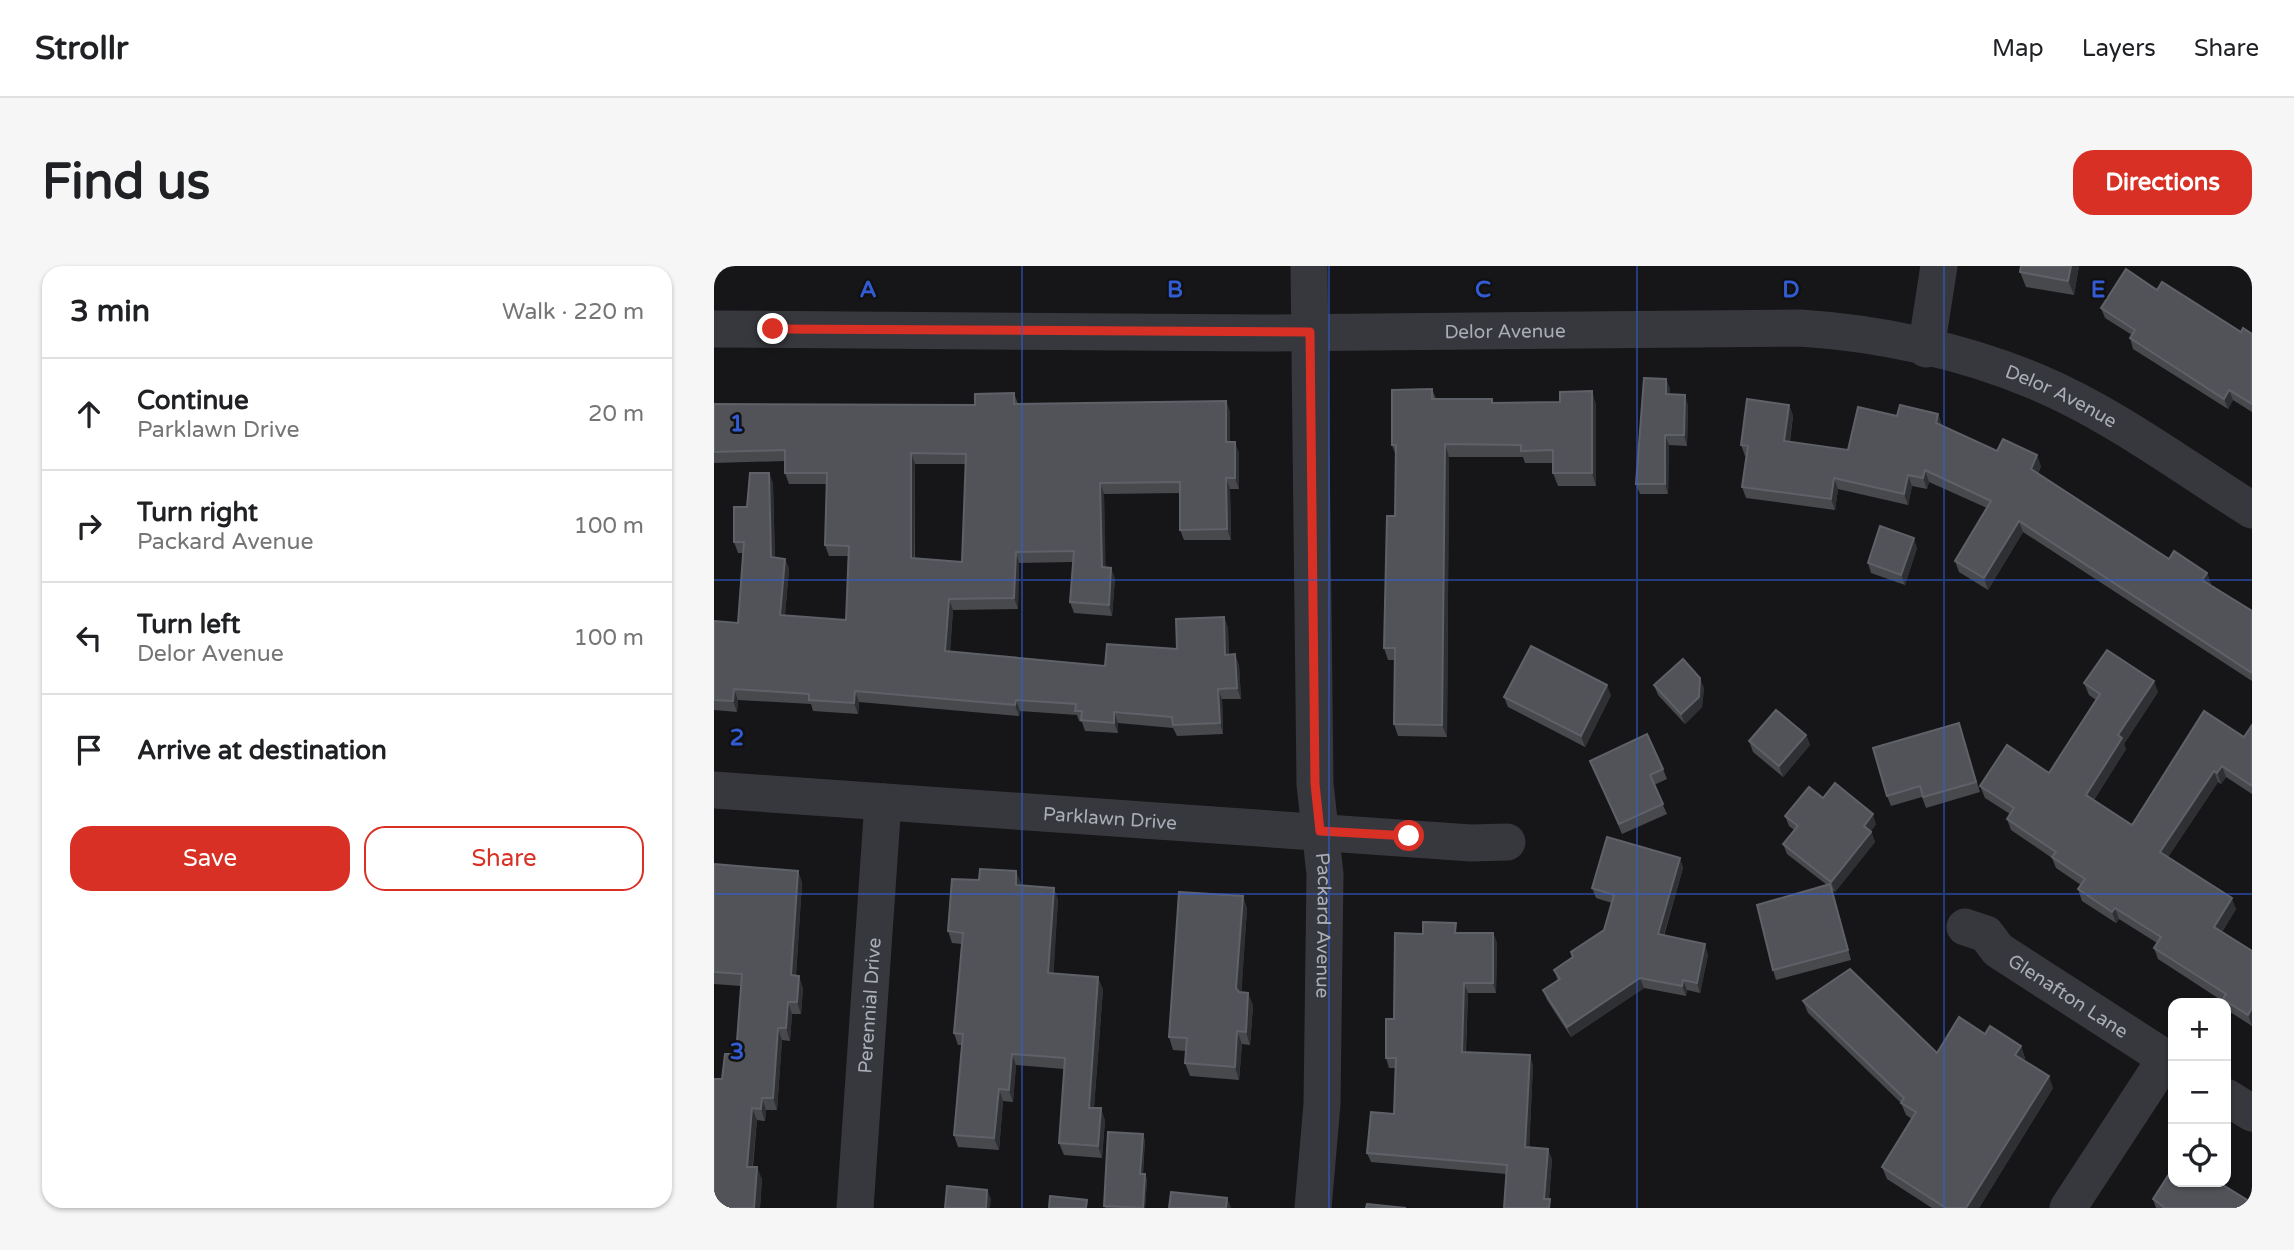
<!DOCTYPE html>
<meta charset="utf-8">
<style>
:root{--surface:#fff;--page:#f6f6f6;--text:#202124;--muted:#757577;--line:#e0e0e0;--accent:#d93025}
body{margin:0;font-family:"Varela Round",sans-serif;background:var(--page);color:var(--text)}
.controls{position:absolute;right:21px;bottom:21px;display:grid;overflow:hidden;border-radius:14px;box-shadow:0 2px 5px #0004}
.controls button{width:63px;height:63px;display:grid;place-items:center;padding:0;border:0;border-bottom:2px solid var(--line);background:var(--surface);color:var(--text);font:35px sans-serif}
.stop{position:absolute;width:21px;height:21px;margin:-16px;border:5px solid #d93025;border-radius:50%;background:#fff}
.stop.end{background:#d93025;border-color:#fff;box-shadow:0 2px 7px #0008}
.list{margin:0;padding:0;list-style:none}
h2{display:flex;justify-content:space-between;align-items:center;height:91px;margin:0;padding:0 28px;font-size:30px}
h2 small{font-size:23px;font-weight:400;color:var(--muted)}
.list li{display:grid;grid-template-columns:46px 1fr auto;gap:21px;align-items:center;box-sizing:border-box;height:112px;padding:0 28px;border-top:2px solid var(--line)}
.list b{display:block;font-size:26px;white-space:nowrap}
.list p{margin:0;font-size:23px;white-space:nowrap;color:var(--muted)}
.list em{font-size:23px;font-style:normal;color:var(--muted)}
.actions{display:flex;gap:14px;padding:21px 28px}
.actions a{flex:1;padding:16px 0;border:2px solid var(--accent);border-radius:21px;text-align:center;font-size:24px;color:var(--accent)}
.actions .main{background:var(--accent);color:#fff}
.icon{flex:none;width:38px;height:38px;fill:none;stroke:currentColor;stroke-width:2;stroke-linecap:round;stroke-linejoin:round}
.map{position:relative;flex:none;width:1538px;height:942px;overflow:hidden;border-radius:21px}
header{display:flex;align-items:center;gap:42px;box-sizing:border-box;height:98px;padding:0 35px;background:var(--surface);border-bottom:2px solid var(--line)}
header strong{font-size:33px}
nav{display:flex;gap:38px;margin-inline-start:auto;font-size:24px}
.intro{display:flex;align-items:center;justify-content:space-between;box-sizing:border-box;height:168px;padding:0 42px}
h1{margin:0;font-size:49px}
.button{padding:18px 32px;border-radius:21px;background:var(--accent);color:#fff;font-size:24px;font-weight:700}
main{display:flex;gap:42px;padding:0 42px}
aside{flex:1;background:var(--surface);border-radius:21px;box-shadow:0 2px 5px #0004}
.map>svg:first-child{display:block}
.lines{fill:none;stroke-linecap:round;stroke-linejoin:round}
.minor{stroke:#37383d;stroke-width:37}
.wall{fill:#47494d;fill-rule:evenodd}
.shaded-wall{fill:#2f3033}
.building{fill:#525359;stroke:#5f6168;stroke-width:2;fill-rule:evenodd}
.route{stroke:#d93025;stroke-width:9}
.grid{fill:none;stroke:#325cd3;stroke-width:2;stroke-opacity:0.55}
.labels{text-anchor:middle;stroke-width:5;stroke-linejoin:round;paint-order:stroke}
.street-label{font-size:19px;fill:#a8adb8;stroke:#111113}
.grid-label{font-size:23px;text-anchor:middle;font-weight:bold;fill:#325cd3;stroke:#111113;stroke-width:5;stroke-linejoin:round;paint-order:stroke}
</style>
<header>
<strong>Strollr</strong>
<nav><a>Map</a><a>Layers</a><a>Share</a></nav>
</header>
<div class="intro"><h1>Find us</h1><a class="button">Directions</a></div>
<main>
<aside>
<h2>3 min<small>Walk · 220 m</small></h2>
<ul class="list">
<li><svg class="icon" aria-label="ahead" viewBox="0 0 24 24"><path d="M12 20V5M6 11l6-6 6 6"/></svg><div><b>Continue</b><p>Parklawn Drive</p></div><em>20 m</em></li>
<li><svg class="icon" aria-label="right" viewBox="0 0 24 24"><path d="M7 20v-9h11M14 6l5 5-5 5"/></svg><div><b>Turn right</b><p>Packard Avenue</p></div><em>100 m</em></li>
<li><svg class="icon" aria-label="left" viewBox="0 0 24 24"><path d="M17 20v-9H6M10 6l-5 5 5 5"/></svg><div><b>Turn left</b><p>Delor Avenue</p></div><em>100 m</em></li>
<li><svg class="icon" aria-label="arrive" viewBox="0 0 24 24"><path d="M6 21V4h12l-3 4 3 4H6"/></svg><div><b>Arrive at destination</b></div></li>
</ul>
<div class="actions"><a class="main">Save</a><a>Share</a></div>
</aside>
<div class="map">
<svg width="1538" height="942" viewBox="0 0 1538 942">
<rect width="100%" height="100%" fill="#161618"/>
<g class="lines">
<!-- minor -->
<g class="minor">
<path id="s1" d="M595,0L601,518L611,608L608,838L599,942"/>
<path id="s2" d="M0,63L549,67L1086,62C1165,67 1250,85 1323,116C1399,148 1468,200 1538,244"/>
<path d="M1212,83L1225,0"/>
<path id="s3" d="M0,524L757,577L793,576"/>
<path id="s4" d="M1251,661L1272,668L1284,684L1459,797"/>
<path d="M1512,831L1538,847"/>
<path id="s5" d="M141,942L169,536"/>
<path d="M1354,942L1452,792"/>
</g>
</g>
<!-- wall -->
<g class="wall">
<path d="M1307,0H1365L1360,29L1312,21L1306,6Z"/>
<path d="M1443,24L1527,66L1538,68V146L1519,134L1514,143L1419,83L1416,72L1418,69L1391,52L1387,42Z"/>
<path d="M952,113L956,123V128L974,139L973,180L955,179L954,228H926L922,218Z"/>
<path d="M718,123L722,133H778L780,137L882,138V220H844L839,207V197H811L809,191H735L733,471L684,470L680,458L681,394H674L670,382L681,250L682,190L678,179Z"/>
<path d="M300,127L304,138L512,135L516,146V176L525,187V223H516L517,274H470L466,264V227L390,228L391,301L401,312L398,350L360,347L356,336L359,296L305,297L304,343L239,344L236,386L391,400L463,383L510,351L514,362L515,389L525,399L527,433H508L509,468L463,470L459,462L404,457V467L371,465L368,456L365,455L363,449L306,445L305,450L145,436L144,448L99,445L97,438L24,434L23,446L0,444V355L24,357L29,287H24L20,276L33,241L55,207L59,218L61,292L71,293L75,303L71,349L132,354L134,290H115L111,279L113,218H75L71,207V195L0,197V138L261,139ZM201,198H252L248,296L201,292Z"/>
<path d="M1075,139L1079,150L1076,176L1134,184L1183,150L1224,148L1228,160L1283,185L1327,200L1324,208L1455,293L1493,307L1497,318L1496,319L1538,345V415L1309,266L1274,324L1245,306L1241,295L1273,242L1215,216L1213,223L1198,220L1194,239L1124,223L1121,244L1032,232L1028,221L1032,190H1031L1027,179Z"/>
<path d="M1203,282L1191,319L1157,307L1154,297Z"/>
<path d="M1370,417L1444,426L1410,478L1412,483L1380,534L1418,559L1530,471L1538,459V528L1512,511L1507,518L1504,516L1454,591L1522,643L1508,666L1538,685V760L1513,744L1510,736L1444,693L1440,682L1443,677L1405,653L1402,657L1368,635L1364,623L1367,619L1342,602L1338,592L1297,564L1293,553L1296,548L1271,532L1266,520L1335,507L1382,434L1375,429Z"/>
<path d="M940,419L990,422L988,441L971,458L944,429Z"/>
<path d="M897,429L871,481L794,441L790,431Z"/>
<path d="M1245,457L1266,526L1212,542L1208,531L1177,540L1173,530Z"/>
<path d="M1092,469L1096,479L1069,511L1039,486L1035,475Z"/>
<path d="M876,495L949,503L953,513L940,519L953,548L908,568Z"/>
<path d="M1109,532L1162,558L1157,565L1161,576L1121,626L1118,624L1137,694L1062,714L1059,704L1113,619L1073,588L1069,578L1080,564L1075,560L1071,550Z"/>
<path d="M966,592L969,602L950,670L994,689L986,727L973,724L972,730L930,722L857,771L833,734L829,724L844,715L840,704L858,691L857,686L890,664L898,637L882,632L878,622Z"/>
<path d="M0,598L84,605L88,617L82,710L89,722L87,748H78L76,775L68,774L63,844H52L51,855L43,854L39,901L48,913L46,942H0L8,813L22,788L27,720L0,718Z"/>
<path d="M302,605L306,619L344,633L339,708L389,723L380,842L391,854L388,892L350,889L345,877L350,803L302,799L299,836L289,835L285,884L244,881L240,869L248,779H244L240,767L248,678L238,677L234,665L265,614Z"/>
<path d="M529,630L533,643L527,726L534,727L539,740L536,779L528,778L525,814L476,810L471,797L472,785L459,784L455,771Z"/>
<path d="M745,667H779L783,677L782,727H754L752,786L819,799L815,881L838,893L835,933V942L792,908L657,896L653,887L680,848L681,802H675L672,792L680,753L709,668Z"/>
<path d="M1089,735L1223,787L1271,768L1307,780L1311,792L1310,794L1339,822L1265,942H1218L1173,913L1168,901L1198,853L1192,849L1187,837L1094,747Z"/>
<path d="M431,874L429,908H431L433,914L431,942H391L390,940Z"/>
<path d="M1439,933L1538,942H1442Z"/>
</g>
<!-- shaded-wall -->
<g class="shaded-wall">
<path d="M1357,0H1365L1360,29L1354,15Z"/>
<path d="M952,113L956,123V138L952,128Z"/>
<path d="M1515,124L1519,134L1514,143L1510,133Z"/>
<path d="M878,125L882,138V220L878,207Z"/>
<path d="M971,129L974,139L973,180L970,169Z"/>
<path d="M512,135L516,146V187L512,176Z"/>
<path d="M1075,139L1079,150L1074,186L1070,175Z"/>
<path d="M1224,148L1228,159L1226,169L1222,157Z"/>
<path d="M951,169L955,179L954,228L951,218Z"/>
<path d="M521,176L525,187V223L521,212Z"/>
<path d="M731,178L735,191L733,471L728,459Z"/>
<path d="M197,187L201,198L200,303L197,292Z"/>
<path d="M1323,189L1327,200L1321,215L1317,203Z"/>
<path d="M1211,204L1215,216L1213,223L1209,212Z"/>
<path d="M55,207L59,218L61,302L57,291Z"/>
<path d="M1194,209L1198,220L1194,239L1190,228Z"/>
<path d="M512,212L516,223L517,274L513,263Z"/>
<path d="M1120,212L1124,223L1121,244L1117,233Z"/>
<path d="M386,217L390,228L392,312L388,301Z"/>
<path d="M1305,255L1309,266L1274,324L1270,312Z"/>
<path d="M1200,272L1203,282L1191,319L1187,309Z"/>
<path d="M302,286L305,297L304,343L300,332Z"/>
<path d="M71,293L75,303L70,360L66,349Z"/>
<path d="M397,302L401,312L398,350L395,339Z"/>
<path d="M1493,307L1497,318L1492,325L1488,314Z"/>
<path d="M235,333L239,344L235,396L231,385Z"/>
<path d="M510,351L514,362L515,400L511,389Z"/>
<path d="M521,388L525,399L527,433L523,422Z"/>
<path d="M986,412L990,422L988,441L971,458L967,448Z"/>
<path d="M1440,415L1444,426L1410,478L1412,483L1376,540L1372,529L1404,469Z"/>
<path d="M893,419L897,429L871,481L867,470Z"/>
<path d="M20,423L24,434L23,446L19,435Z"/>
<path d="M504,423L508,433L509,468L506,457Z"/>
<path d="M141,425L145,436L144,448L140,437Z"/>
<path d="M302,434L306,445L305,450L301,439Z"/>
<path d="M400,446L404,457V467L400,457Z"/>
<path d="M1092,469L1096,479L1069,511L1065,500Z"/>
<path d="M1508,500L1512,511L1507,518L1503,507Z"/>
<path d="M1500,505L1504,516L1450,597L1446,586Z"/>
<path d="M1159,548L1162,558L1153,570L1150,560Z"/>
<path d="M1157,566L1161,576L1121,626L1117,616Z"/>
<path d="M966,592L969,602L947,678L944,668Z"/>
<path d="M84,605L88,617L81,721L77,709Z"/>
<path d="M302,605L307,617L306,631L302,619Z"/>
<path d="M1116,618L1120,628L1137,694L1134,684Z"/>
<path d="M340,622L344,633L339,719L334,707Z"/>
<path d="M529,630L533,643L527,735L522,722Z"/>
<path d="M1518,632L1522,643L1504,672L1500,661Z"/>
<path d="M1401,642L1405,653L1402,657L1398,646Z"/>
<path d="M779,667L783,677L782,727L779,717Z"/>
<path d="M991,678L994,689L986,727L983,717Z"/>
<path d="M85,710L89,722L87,748L83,736Z"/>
<path d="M384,711L389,723L379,853L375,842Z"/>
<path d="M926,712L930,722L857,771L853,761Z"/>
<path d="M969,714L973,724L972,730L968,720Z"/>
<path d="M750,717L754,727L751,796L748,786Z"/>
<path d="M534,727L539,740L536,779L532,766Z"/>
<path d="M74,736L78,748L76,775L72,762Z"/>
<path d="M1538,742V760L1534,749Z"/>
<path d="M64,762L68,774L63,844L59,832Z"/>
<path d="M523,765L528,778L525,814L521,801Z"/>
<path d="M1307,780L1311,792L1306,801L1301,789Z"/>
<path d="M298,788L302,799L299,836L295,824Z"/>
<path d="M816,789L819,799L815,891L811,881Z"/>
<path d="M1335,810L1339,822L1265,942H1252Z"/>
<path d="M285,823L289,835L285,884L280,872Z"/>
<path d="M48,832L52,844L51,855L47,843Z"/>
<path d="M38,842L43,854L37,913L33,901Z"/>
<path d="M387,842L391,854L388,892L384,880Z"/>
<path d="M429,868L431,874L428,913L426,908Z"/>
<path d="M834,883L838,893L834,942L830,933Z"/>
<path d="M43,901L48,913L46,942H40Z"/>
<path d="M431,908L433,914L431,942H429Z"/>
<path d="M273,924L277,933L276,942H272Z"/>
<path d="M513,932L517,941V942H512Z"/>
</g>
<!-- building -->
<g class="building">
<path d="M1307,0H1357L1354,15L1306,6Z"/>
<path d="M1412,3L1443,24L1448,16L1527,66L1529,62L1538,68V138L1515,124L1510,133L1416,72L1421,64L1387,42Z"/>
<path d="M930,112L952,113V128L971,129L970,169H951V218H922Z"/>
<path d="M718,123V133H778V137L846,136V126L878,125V207H839V184L807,185V179L731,178L728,459L680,458L681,382H670L673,250H681L682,179H678V124Z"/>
<path d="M300,127V138L512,135V176H521V212H512L513,263L466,264V216L386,217L388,301L397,302L395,339L356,336L360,285L302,286L300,332L235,333L231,385L391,400L393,378L463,383L462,353L510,351L511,389L521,388L523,422L504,423L506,457L459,459L458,451L400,446V457L367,454L368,445H361L362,438L302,434L301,439L141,425L140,437L95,434V428L20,423L19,435L0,434V355L24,357L30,276H20V241H33L36,207H55L57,291L71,293L66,349L132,354L135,280L111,279L113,207H71V184L0,186V138L261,139V128ZM197,187L252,188L248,296L197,292Z"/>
<path d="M1033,133L1075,139L1070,175L1134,184L1144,141L1183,150L1186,139L1224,148L1222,157L1283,185L1289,173L1323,189L1317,203L1455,293L1460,285L1493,307L1488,314L1538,345V407L1305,255L1270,312L1241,295L1277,235L1211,204L1209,212L1194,209L1190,228L1120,212L1117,233L1028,221L1034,180L1027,179Z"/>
<path d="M1166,260L1200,272L1187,309L1154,297Z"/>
<path d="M817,380L893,419L867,470L790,431Z"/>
<path d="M1393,384L1440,415L1404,469L1408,472L1372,529L1418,559L1490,445L1530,471L1538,459V520L1508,500L1503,507L1500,505L1446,586L1518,632L1500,661L1538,685V742L1534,749L1509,733L1512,728L1440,682L1447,671L1401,642L1398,646L1364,623L1371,613L1338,591L1342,586L1293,553L1300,542L1266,520L1293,479L1335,507L1386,428L1370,417Z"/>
<path d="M969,393L986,412L985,431L967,448L940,419Z"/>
<path d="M1062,444L1092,469L1065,500L1035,475Z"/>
<path d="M1245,457L1262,516L1209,531L1206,520L1173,530L1159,482Z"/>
<path d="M933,468L949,503L936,509L949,538L905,558L876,495Z"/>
<path d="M1121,517L1159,548L1150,560L1157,566L1117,616L1069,578L1084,560L1071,550L1095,521L1109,532Z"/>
<path d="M893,571L966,592L944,668L991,678L983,717L969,714L968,720L926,712L853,761L829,724L846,713L840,704L859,691L857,686L890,664L900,629L878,622Z"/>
<path d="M0,598L84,605L77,709L85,710L83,736H74L72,762H64L59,832H48L47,843L38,842L33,901H43L40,942H0V813H8L11,788H22L28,708L0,706Z"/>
<path d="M266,603L302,605V619L340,622L334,707L384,711L375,842H387L384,880L345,877L351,792L298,788L295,824L285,823L280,872L240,869L249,768L240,767L249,667L234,665L238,613L265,614Z"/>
<path d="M1116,618L1134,684L1059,704L1043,639Z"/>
<path d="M465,626L529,630L522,722L525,726L534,727L532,766L523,765L521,801L471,797L473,772L455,771Z"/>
<path d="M709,656L742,657L741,667H779V717H750L748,786L816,789L811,881L834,883L830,933H836L835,942H790L793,899L653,887L657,846L680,848L682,792H672V753H680L681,667L709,668Z"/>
<path d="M1136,703L1223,787L1245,751L1271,768L1276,760L1307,780L1301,789L1335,810L1252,942H1232L1168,901L1202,846L1187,837L1190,832L1089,735Z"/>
<path d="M394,866L429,868L426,908H431L429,942L390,940Z"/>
<path d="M1459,902V916H1504L1538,937V942H1449L1450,941L1439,933Z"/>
<path d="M233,920L273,924L272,942H231Z"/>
<path d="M457,926L513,932L512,942H455Z"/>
<path d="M336,930L373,934L372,942H335Z"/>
<path d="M653,938L692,942H652Z"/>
</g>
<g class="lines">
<!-- route -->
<path class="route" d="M59,63L596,66L601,518L606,565L695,570"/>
</g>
<!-- grid -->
<path class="grid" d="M308,0V942M615,0V942M923,0V942M1230,0V942M0,314H1538M0,628H1538"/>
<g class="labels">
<!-- street labels -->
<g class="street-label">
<text dy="7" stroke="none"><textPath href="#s2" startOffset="791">Delor Avenue</textPath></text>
<text dy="7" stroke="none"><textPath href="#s2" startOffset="1358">Delor Avenue</textPath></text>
<text dy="7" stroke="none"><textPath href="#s3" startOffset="397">Parklawn Drive</textPath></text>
<text dy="7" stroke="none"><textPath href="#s1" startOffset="660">Packard Avenue</textPath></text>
<text dy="7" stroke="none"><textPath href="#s4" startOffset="126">Glenafton Lane</textPath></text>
<text dy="7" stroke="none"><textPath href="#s5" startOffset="203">Perennial Drive</textPath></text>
</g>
</g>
<g class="grid-label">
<text x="154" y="31">A</text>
<text x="461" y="31">B</text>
<text x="769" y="31">C</text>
<text x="1077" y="31">D</text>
<text x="1384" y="31">E</text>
<text x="23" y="165">1</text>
<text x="23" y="479">2</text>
<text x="23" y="793">3</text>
</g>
</svg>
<div class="controls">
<button>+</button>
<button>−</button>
<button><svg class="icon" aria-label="locate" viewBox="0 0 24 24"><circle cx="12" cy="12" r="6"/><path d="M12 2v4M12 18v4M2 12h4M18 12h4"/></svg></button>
</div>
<div class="stop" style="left:695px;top:570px"></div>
<div class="stop end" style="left:59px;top:63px"></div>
</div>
</main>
